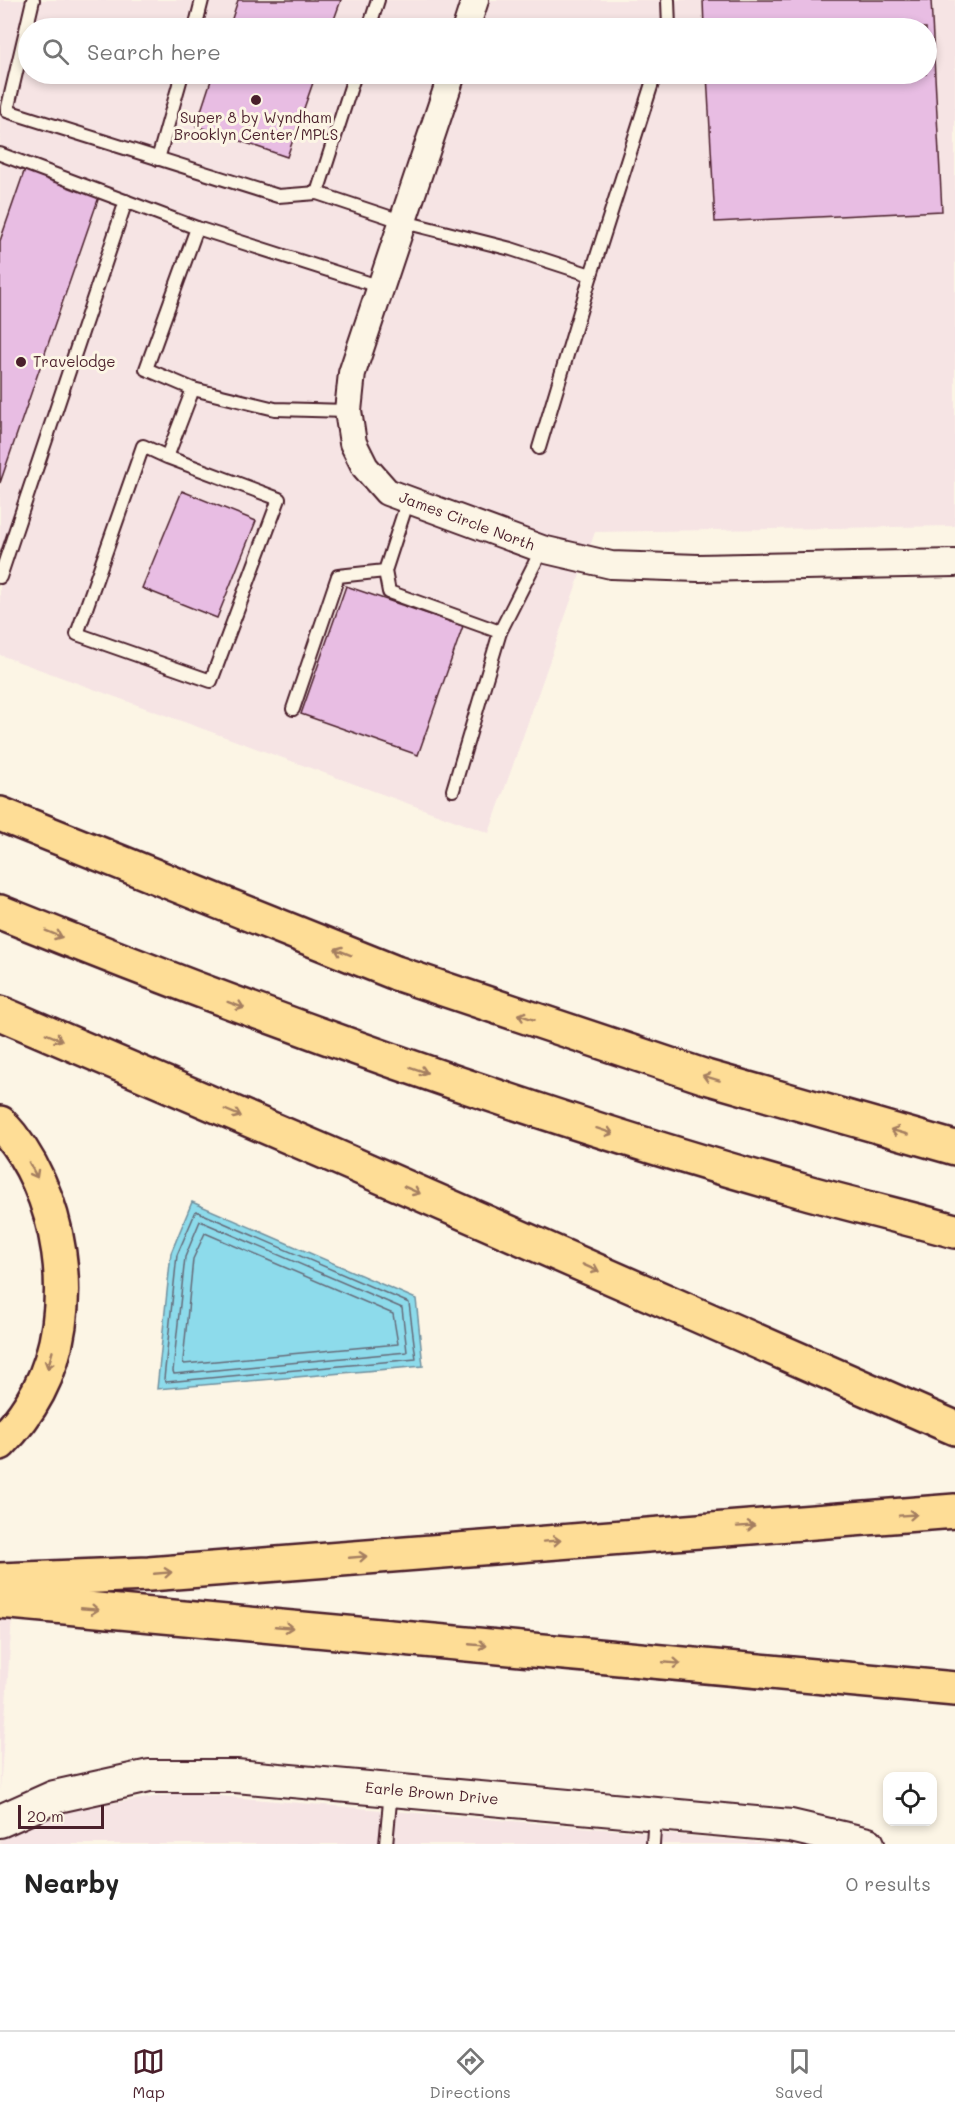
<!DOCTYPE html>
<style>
:root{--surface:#fff;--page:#f6f6f6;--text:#222;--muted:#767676;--line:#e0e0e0;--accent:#4a1f2b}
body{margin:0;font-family:Mali,sans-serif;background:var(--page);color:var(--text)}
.controls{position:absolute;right:18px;bottom:18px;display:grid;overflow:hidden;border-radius:12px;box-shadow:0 3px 9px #0003}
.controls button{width:54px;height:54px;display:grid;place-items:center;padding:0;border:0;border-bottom:2px solid var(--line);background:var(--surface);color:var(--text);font:30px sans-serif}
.scale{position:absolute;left:18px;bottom:15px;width:86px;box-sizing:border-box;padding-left:6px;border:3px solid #4a1f2b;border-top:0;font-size:16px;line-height:21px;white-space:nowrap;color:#4a1f2b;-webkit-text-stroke:4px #fcf5e5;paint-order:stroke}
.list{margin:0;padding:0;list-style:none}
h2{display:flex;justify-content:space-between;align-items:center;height:78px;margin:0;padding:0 24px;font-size:26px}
h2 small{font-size:20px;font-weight:400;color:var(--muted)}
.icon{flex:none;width:33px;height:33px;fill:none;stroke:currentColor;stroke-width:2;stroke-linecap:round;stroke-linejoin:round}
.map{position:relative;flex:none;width:955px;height:1844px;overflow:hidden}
.search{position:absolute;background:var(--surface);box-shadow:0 3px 9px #0003;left:18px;right:18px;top:18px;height:66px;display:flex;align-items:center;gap:15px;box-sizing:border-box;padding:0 21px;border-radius:33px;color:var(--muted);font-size:22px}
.sheet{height:186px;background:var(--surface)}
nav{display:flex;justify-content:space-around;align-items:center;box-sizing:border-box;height:84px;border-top:2px solid var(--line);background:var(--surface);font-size:16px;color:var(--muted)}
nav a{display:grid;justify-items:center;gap:3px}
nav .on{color:var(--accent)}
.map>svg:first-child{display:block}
.built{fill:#f6e4e4;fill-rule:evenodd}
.water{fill:#8ddbeb;stroke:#72909e;stroke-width:1.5}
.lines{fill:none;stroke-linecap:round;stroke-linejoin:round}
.shore{stroke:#656a78;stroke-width:1.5}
.building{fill:#e8bde3;stroke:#4a1f2b;stroke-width:1.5}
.service-casing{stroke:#4a1f2b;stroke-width:16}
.minor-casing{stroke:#4a1f2b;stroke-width:30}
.tertiary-casing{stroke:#4a1f2b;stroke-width:36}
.motorway-casing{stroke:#4a1f2b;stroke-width:38}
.service{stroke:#fcf5e5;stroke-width:12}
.minor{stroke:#fcf5e5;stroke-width:26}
.tertiary{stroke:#fcf5e5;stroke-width:32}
.motorway{stroke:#fedd96;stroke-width:33}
.oneway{stroke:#a47e60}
.poi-dot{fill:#4a1f2b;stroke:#fcf5e5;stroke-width:2}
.labels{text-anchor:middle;stroke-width:6;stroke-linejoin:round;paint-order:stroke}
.poi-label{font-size:15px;fill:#4a1f2b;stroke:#fcf5e5}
.street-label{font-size:15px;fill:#4a1f2b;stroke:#fcf5e5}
</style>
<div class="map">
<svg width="955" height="1844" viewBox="0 0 955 1844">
<rect width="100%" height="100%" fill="#fcf5e5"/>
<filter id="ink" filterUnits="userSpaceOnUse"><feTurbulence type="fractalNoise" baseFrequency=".0167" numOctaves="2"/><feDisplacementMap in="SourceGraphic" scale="12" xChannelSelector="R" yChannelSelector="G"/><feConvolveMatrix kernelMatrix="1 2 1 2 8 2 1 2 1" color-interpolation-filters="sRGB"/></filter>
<g filter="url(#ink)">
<!-- built -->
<g class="built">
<path d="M0,0H955V526L595,532L489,833L0,655ZM28,28H926V74H28Z"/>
<path d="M0,1616L12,1617L0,1792Z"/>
<path d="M184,1793L781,1844H0V1840L76,1808Z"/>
</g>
<!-- water -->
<path class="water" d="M192,1202L416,1299L423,1366L157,1389L171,1253Z"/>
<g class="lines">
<!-- shore -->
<g class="shore">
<path d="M196,1211L409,1303L416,1359L166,1382L164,1379L177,1255Z"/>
<path d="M200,1221L402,1308L407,1352L174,1374L173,1371L185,1257Z"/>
<path d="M205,1233L393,1314L398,1344L184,1364L183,1361L193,1259Z"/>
</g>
</g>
<!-- building -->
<g class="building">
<path d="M238,0H341L331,28H229Z"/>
<path d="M703,0H931L942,211L715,222L707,74H926V28H704Z"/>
<path d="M213,74H316L287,157L196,126Z"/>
<path d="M25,169L100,194L0,483V241Z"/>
<path d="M182,491L256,521L217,618L142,588Z"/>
<path d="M346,586L463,626L418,755L301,714Z"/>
</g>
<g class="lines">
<!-- service casing -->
<g class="service-casing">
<g id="service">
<path d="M33,0L7,111L278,196L317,193"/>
<path d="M668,0L669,28"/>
<path d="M195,28L202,0"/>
<path d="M369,28L378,0"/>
<path d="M355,74L317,193L404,222L511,249L591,275"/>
<path d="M0,154L197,228"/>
<path d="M158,159L182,74"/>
<path d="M348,411L275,409L193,389L146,369L197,228L381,287"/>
<path d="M539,448L591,275L655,74"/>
<path d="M167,457L143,446L77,634L211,681L279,499L167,457L193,389"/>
<path d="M385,571L389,592L500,632L542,549"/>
<path d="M0,577L126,201"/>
<path d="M293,709L338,576L385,571L408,500"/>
<path d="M453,790L500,632"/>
<path d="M386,1844L391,1791"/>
<path d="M653,1844L655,1815"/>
</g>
</g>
<!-- minor casing -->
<g class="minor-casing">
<g id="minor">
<path d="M466,28L475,0"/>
<path id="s1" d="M452,74L352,373L348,411L353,443L365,467L387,492L542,549L611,565L698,568L955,563"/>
</g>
</g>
<!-- tertiary casing -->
<g class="tertiary-casing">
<g id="tertiary">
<path id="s2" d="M0,1821L54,1797L149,1776H236L791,1826L868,1844"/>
</g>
</g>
<!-- motorway casing -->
<g class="motorway-casing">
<g id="motorway">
<path d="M0,814L396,973L706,1077L955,1148"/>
<path d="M0,912C263,1018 530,1115 803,1191C853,1205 904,1217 955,1231"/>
<path d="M0,1013L332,1155L955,1428"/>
<path d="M0,1123C63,1189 81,1311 38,1392C28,1411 15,1428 0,1443"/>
<path d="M0,1580L149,1574L955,1511"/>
<path d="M0,1601L955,1689"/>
</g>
</g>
<!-- service -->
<use href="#service" class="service"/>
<!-- minor -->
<use href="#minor" class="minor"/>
<!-- tertiary -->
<use href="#tertiary" class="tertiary"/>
<!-- motorway -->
<use href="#motorway" class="motorway"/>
</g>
<!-- one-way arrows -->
<defs><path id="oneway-shaft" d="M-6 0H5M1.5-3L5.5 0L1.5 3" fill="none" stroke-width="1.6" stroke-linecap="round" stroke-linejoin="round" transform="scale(1.5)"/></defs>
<g class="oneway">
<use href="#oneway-shaft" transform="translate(54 934) rotate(22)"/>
<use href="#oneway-shaft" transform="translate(343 952) rotate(-158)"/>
<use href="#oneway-shaft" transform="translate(236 1005) rotate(20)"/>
<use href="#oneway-shaft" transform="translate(526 1017) rotate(-162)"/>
<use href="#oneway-shaft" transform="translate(54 1037) rotate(23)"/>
<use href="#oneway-shaft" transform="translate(419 1070) rotate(19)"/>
<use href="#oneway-shaft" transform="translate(711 1078) rotate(-163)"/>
<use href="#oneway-shaft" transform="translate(233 1113) rotate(23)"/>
<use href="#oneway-shaft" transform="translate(605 1131) rotate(18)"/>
<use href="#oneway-shaft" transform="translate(899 1132) rotate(-164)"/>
<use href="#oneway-shaft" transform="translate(33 1170) rotate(62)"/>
<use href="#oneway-shaft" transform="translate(412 1190) rotate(24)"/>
<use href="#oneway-shaft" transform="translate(591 1268) rotate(24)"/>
<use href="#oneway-shaft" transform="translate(50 1360) rotate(106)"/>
<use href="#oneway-shaft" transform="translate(908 1515) rotate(-4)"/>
<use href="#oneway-shaft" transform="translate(746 1526) rotate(-4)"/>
<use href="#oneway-shaft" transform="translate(552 1541) rotate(-4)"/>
<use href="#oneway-shaft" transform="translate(358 1557) rotate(-5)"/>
<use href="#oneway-shaft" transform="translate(163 1573) rotate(-5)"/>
<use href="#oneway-shaft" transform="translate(90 1609) rotate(5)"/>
<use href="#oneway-shaft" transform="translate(284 1627) rotate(5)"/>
<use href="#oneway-shaft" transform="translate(478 1645) rotate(5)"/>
<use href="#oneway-shaft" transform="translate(672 1663) rotate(5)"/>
</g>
</g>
<!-- markers -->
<g class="poi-dot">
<circle cx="256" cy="100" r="6"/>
<circle cx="21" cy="362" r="6"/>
</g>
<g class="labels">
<!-- poi labels -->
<g class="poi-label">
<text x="256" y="123">Super 8 by Wyndham<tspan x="256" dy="17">Brooklyn Center/MPLS</tspan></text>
<text x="33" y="367" text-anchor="start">Travelodge</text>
</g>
<!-- street labels -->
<g class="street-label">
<text dy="5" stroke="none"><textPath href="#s1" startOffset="531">James Circle North</textPath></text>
<text dy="5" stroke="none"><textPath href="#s2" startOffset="440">Earle Brown Drive</textPath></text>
</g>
</g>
</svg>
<div class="controls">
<button><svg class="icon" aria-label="locate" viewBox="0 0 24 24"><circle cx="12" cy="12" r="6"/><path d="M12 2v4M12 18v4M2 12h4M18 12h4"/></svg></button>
</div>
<div class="scale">20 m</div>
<div class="search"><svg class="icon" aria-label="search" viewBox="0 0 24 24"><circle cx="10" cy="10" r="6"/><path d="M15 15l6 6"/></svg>Search here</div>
</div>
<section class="sheet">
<h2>Nearby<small>0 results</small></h2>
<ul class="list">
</ul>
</section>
<nav>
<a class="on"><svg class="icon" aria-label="map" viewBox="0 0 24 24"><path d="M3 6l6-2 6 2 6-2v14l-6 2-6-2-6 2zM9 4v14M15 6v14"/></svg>Map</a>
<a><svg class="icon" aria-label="directions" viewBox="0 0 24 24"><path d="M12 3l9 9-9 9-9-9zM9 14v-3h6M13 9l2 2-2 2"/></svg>Directions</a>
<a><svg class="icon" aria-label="saved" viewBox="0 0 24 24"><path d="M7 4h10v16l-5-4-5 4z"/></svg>Saved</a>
</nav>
